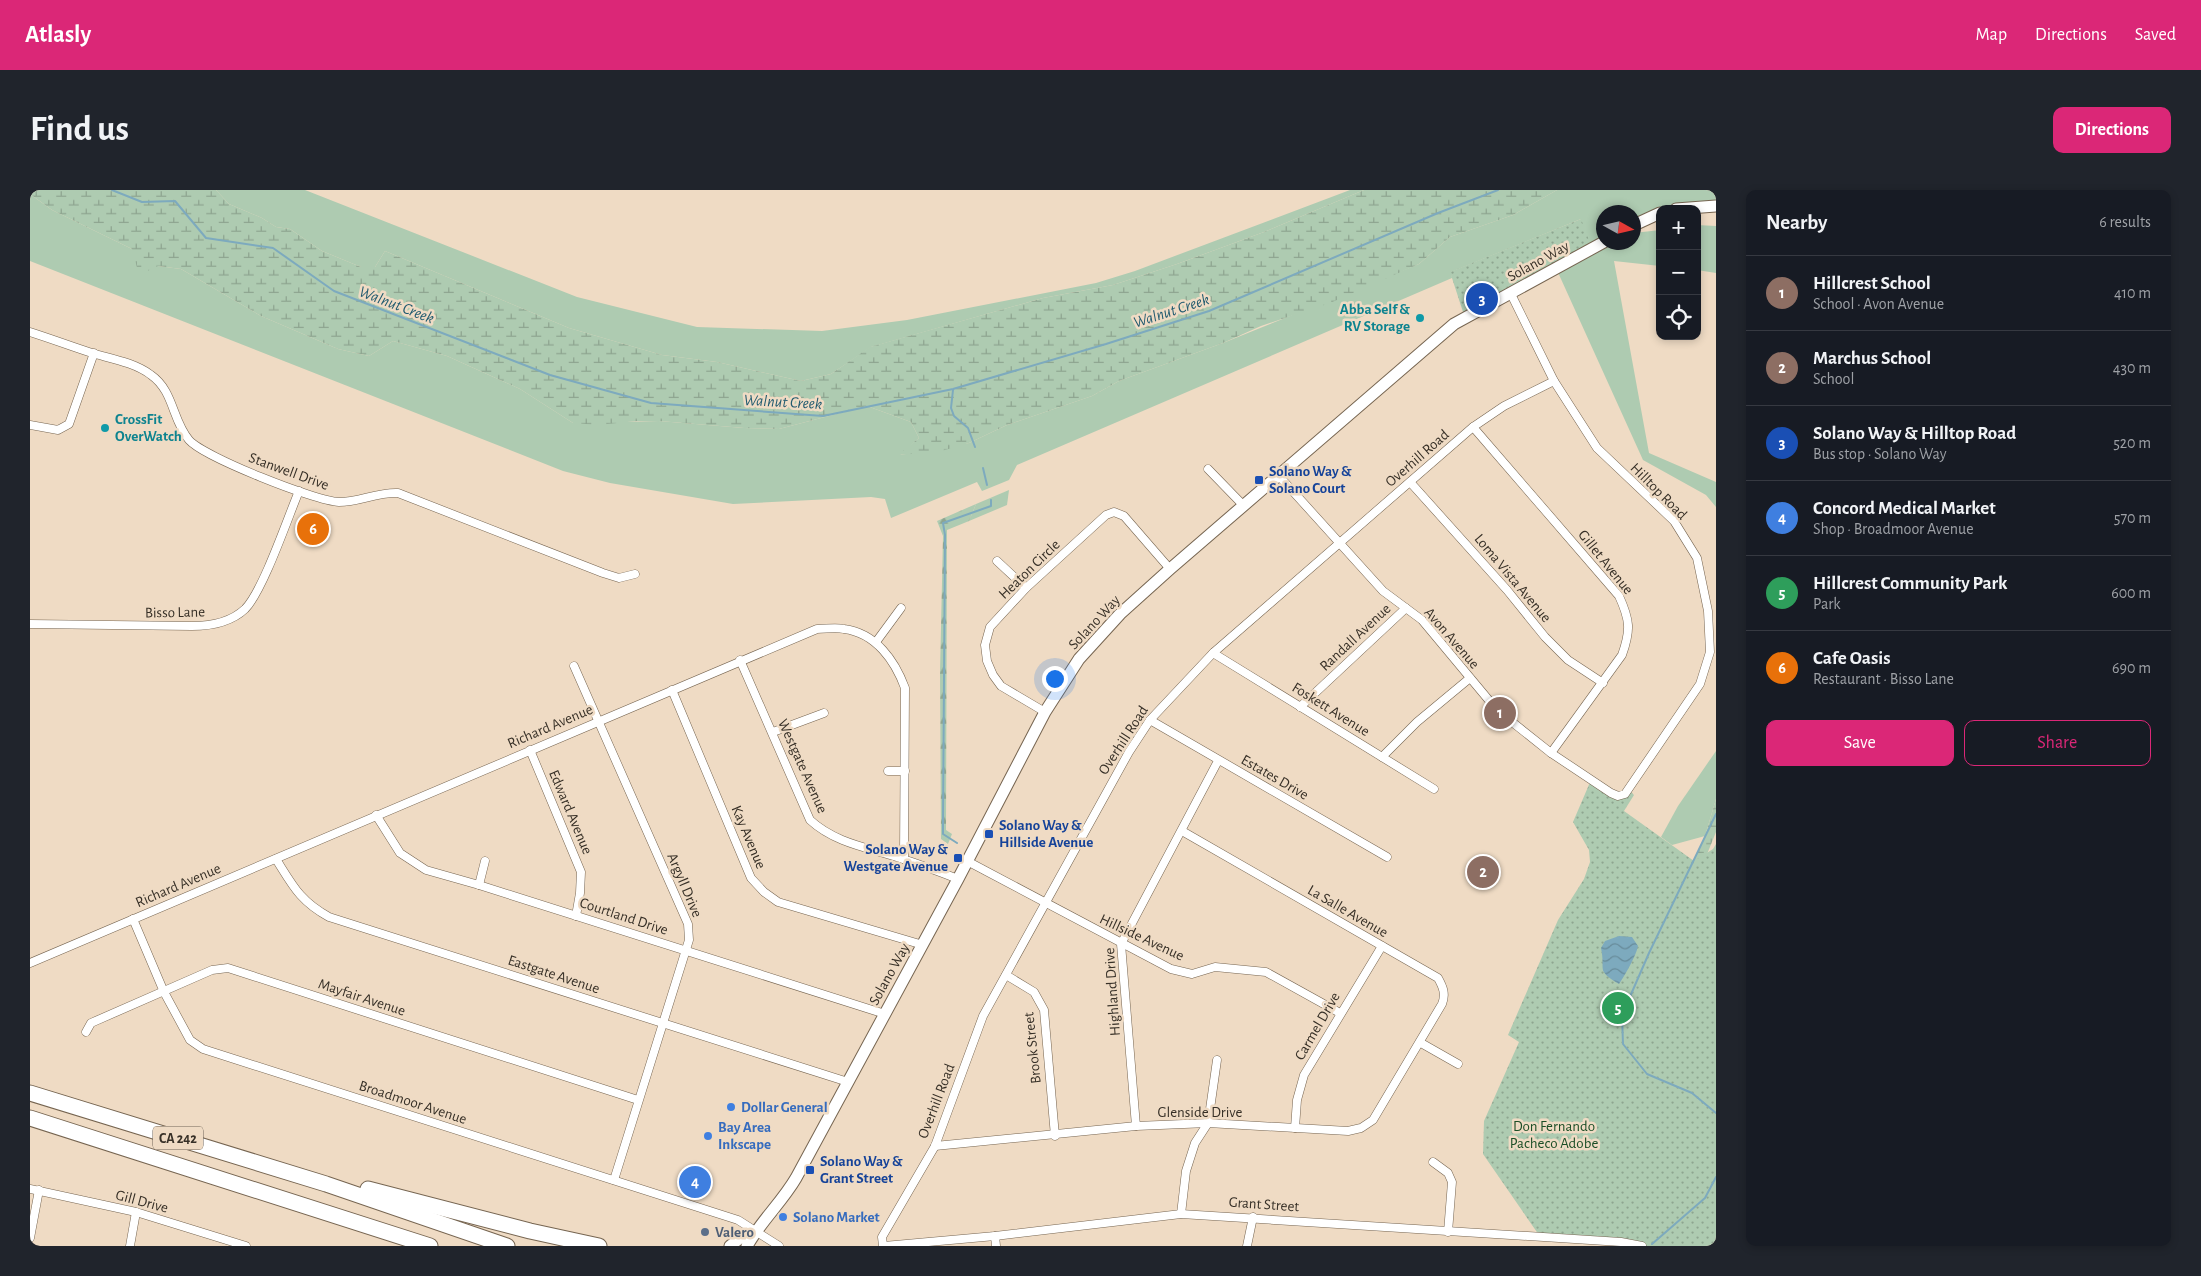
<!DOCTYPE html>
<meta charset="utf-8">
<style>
:root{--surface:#171b24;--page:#20242c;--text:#f1f3f6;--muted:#9ea1a6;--line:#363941;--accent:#db2777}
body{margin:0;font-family:"Alegreya Sans",sans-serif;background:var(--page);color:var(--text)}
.controls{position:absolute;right:15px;top:15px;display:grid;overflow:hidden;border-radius:10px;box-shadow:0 2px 8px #0003}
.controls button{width:45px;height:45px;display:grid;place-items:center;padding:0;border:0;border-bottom:1px solid var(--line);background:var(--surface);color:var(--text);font:25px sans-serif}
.compass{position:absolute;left:1566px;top:15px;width:45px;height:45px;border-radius:50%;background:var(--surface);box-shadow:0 2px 8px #0003;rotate:98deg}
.you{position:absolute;left:1024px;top:488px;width:18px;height:18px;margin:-12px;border:4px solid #fff;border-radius:50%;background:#1a73e8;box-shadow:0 0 0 8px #1a73e833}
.badge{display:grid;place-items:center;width:32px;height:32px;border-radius:50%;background:var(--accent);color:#fff;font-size:16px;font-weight:700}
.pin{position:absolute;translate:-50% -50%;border:2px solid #fff;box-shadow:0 1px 5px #0006}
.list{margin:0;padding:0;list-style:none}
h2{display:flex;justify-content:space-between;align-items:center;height:65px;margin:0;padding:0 20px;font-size:21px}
h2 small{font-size:16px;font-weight:400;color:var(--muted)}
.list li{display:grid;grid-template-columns:32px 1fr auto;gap:15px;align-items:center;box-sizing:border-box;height:75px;padding:0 20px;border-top:1px solid var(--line)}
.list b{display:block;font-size:19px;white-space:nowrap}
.list p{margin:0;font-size:16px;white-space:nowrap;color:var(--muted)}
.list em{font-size:16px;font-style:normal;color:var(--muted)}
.actions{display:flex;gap:10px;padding:15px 20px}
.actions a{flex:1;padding:11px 0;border:1px solid var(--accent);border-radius:10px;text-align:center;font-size:18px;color:var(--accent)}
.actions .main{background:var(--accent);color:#fff}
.icon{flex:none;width:28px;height:28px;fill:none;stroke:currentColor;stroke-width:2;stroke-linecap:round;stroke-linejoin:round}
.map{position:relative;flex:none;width:1686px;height:1056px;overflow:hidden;border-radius:10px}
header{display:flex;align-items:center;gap:30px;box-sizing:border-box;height:70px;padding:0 25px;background:var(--accent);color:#fff}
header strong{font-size:24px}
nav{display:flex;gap:28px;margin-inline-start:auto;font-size:18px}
.intro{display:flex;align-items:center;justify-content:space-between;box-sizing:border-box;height:120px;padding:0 30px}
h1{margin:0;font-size:35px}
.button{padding:12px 22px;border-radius:10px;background:var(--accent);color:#fff;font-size:18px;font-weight:700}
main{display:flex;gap:30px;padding:0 30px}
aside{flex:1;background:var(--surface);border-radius:10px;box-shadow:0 2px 8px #0003}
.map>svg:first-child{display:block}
.grass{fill:#aecbb1}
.forest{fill:url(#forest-firs)}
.wetland{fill:url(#wetland-marsh)}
.park{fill:url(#park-dots)}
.water{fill:url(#water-waves)}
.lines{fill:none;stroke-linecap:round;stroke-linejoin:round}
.stream{stroke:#7daabe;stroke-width:2}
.street-casing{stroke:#766551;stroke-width:9}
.secondary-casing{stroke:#766551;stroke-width:13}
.highway-casing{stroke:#766551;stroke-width:17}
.street{stroke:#fff;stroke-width:8}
.secondary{stroke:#fff;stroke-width:11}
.highway{stroke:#fff;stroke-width:15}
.culture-dot{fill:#0f9aa8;stroke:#efdbc4;stroke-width:2}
.transit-dot{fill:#1a4fb4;stroke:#efdbc4;stroke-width:2}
.shop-dot{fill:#3f7fe0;stroke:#efdbc4;stroke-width:2}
.service-dot{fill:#5c6f8a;stroke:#efdbc4;stroke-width:2}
.labels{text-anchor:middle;stroke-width:5;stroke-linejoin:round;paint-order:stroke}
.shield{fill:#efdbc4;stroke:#6e6356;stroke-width:1}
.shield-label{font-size:14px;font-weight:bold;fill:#373027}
.street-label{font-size:15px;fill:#373027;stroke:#efdbc4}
.culture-label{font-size:15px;font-weight:bold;fill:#0d838f;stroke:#efdbc4;text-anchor:end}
.transit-label{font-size:15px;font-weight:bold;fill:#164399;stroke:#efdbc4;text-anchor:start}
.shop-label{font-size:15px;font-weight:bold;fill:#366cbe;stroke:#efdbc4;text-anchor:start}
.park-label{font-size:15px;fill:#1b4e26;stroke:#efdbc4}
.service-label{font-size:15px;font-weight:bold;fill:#4e5e75;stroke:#efdbc4;text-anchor:start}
.water-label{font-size:16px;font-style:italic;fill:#205a6f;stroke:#efdbc4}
</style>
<header>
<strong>Atlasly</strong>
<nav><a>Map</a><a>Directions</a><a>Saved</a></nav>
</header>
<div class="intro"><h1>Find us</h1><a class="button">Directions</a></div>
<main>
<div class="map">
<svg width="1686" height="1056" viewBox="0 0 1686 1056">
<defs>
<pattern id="forest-firs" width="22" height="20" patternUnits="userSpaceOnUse" patternTransform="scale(1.25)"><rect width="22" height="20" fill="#aecbb1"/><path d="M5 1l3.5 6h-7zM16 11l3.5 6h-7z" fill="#8ea590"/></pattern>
<pattern id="wetland-marsh" width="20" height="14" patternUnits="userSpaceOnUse" patternTransform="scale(1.25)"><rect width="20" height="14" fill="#aecbb1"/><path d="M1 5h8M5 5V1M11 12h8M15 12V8" fill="none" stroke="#8ea590"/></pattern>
<pattern id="park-dots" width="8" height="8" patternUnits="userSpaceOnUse" patternTransform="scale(1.25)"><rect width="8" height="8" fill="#aecbb1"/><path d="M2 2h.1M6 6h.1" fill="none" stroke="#8ea590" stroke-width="1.8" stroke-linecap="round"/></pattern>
<pattern id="water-waves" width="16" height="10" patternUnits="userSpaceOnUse" patternTransform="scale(1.25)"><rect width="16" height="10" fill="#7daabe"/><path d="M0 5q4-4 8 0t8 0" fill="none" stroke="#678b9a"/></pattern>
</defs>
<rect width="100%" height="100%" fill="#efdbc4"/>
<!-- grass -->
<g class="grass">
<path d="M186,0H275L547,107L667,137L792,141L877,130L1066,93L1105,81L1320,0H1334L1234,42L1147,74L1083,95L1013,108L841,157L801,184L771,191L687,172L632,165L539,138L355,61L345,77H331L292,61L260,39L246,37L232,28L199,14Z"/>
<path d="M1527,0H1686V16L1630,19L1604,35V22H1574V52H1604V43L1630,40V76L1584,71L1619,263L1686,292V317L1676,305L1613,270L1526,78L1551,29L1421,82L1422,88L987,275L979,290L952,301L947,292L861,328L855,309L841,307L703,314L580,293L533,281L0,71V4L22,20L102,59L128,76L151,79L231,126L308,159L339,166L363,151L417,166L490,199L543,233L629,231L714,238L749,239L837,216L881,232L889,248L870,265L939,253L977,235L1062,206L1089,191L1193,153L1389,74L1420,47L1483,25Z"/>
<path d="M1667,35L1686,36V83L1667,80Z"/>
<path d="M979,300L977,315L939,331L946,314Z"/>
<path d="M1686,561V609L1675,646L1642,655L1631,647L1648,616Z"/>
</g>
<!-- forest -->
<path class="forest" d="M946,314L939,331L917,340L916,640L922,644L918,654L911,649L910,483L913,346L907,331Z"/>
<!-- wetland -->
<g class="wetland">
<path d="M0,0H186L199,14L232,28L246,37L260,39L292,61L331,77H345L355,61L539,138L632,165L687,172L771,191L801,184L840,157L1013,108L1083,95L1147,74L1234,42L1334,0H1527L1483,25L1420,47L1389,74L1300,113L1231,136L1193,153L1089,191L1062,206L977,235L939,253L908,262L868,265L889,248L881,232L837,216L749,239L714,238L629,231H607L568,235L543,233L490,199L417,166L363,151L339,166L308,159L231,126L151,79L128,76L109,85L102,59L22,20L0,4Z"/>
<path d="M1686,609V642L1669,684L1663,672L1675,646Z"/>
</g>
<!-- park -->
<g class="park">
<path d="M1551,29L1562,58L1435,128L1420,82Z"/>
<path d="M1561,590L1581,603L1599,600L1604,605L1594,621L1664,671L1683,659L1686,654V1056H1612L1511,1048L1453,964L1454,931L1489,852L1478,845L1528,730L1554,689L1560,672L1559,660L1543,632Z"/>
</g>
<!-- water -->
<path class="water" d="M1589,746L1602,747L1608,756C1606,766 1595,785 1589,794C1565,779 1576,782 1571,758L1575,751Z"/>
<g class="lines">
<!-- stream -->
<g class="stream">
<path d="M82,0L112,12L145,11L176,48L243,58L304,101L520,185L621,213L793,226L923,199L1076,154L1179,121L1408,23L1468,0"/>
<path d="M923,200L921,218L924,226L938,238L945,257"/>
<path d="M953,278L957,295"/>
<path d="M1686,624L1619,763L1592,825L1593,854L1617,884L1662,903L1686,923"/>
<path d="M927,653L913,644V634L915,345L913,333L961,316V310"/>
<path d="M1622,1054L1675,1008L1686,987"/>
</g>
<!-- street casing -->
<g class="street-casing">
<g id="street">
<path d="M0,142C22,149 43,157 65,164C83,169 105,173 121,185C144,201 142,230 159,250C174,267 285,311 309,312C329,312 347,302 368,303L573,383L589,388L605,384"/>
<path d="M0,235L28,240L39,234L64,163"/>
<path d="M1443,237L1589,406C1600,430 1601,440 1592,465L1521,563"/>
<path d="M1178,279L1213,315"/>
<path d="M1249,286L1353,401L1392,430L1467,520L1521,563L1581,603L1588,606L1595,604L1670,494L1680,462L1678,421L1667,368L1644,331L1567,258L1524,191L1481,104"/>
<path d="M1380,292L1477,400L1515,447L1538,470L1573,493"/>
<path d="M967,371L996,398"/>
<path d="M0,434L162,436C181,436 200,433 215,419C233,401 258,327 269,301"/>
<path d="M846,452L871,418"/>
<path d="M1183,463L1404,599"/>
<path d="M710,470L780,630C806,654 841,658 873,669C891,675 910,682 928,689"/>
<path d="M544,476L658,734L659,750L584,990"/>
<path d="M642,500L721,688L734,702L748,712L893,755"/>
<path d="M1270,517L1376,418"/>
<path d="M1015,522L971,496L963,485L957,471L955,455L960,437L996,398L1076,325L1084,322L1094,326L1140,379"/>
<path d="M1120,530L1357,667"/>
<path d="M743,542L794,523"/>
<path d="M500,560L551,682L550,703L546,726"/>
<path d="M1352,567L1387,532L1440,488"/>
<path d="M858,581H875"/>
<path d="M346,625L370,663L396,680L449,695L855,824"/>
<path d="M246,669C263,696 270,711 299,727L818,892"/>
<path d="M937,671L1141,779L1162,784L1185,777L1236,782L1310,823"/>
<path d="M449,695L455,671"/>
<path d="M103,729L134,802L160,850L173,859L708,1030L749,1056"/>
<path d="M0,773L787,439C796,439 806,437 814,439C846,443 865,471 875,498L874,669"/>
<path d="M976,785L1004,802L1014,820L1025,946"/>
<path d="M56,842L61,833L182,780L198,778L608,910"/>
<path d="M1391,853L1428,874"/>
<path d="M1106,936L1091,754L1188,571"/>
<path d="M1265,938L1267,910L1274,885L1352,756"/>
<path d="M905,956L1106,936L1178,933L1318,941L1331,938L1343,930L1412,814C1416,804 1413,797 1408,788L1152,641"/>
<path d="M1403,972L1418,983L1422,992L1418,1042"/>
<path d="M0,999L106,1022L216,1056"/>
<path d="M1151,1024L1156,981L1165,953L1178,933L1187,870"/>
<path d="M965,1046L966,1056"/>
<path d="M0,1048L9,1000"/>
<path d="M100,1056L106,1022"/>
<path d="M853,1056L852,1047L905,956L953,826L1099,562L1120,530L1183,463L1443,237L1474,216L1524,191"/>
<path d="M854,1056L965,1046L1151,1024L1591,1052L1612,1056"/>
<path d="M1217,1056L1223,1027"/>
</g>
</g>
<!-- secondary casing -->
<g class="secondary-casing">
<g id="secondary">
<path d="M1646,19L1686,16"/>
<path d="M1604,35L1630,23"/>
<path d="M700,1056L709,1049L725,1042"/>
<path d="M717,1056C731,1031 752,1012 766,988L928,689L1015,522L1049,469L1090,424L1140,379L1424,134L1574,52"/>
</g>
</g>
<!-- highway casing -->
<g class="highway-casing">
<g id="highway">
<path d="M0,903L296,994L477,1056"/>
<path d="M0,928L400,1056"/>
<path d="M338,999L500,1041L569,1056"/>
</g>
</g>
<!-- street -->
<use href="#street" class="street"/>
<!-- secondary -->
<use href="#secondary" class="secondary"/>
<!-- highway -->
<use href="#highway" class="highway"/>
</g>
<!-- markers -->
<g class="culture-dot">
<circle cx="1390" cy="128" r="5"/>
<circle cx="75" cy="238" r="5"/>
</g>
<g class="transit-dot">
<rect x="1224" y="285" width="10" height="10" rx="2.5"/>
<rect x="954" y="639" width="10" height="10" rx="2.5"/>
<rect x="923" y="663" width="10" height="10" rx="2.5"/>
<rect x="775" y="975" width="10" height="10" rx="2.5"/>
</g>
<g class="shop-dot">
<circle cx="701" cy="917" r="5"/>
<circle cx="678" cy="946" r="5"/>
<circle cx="753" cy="1027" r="5"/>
</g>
<circle class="service-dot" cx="675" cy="1042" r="5"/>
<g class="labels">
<!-- shield labels -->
<rect class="shield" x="123" y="936.5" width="50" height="23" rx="4"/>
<g class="shield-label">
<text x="148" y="953">CA 242</text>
</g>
<!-- street labels -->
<g class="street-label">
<text transform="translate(1508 71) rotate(-29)" y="5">Solano Way</text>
<text transform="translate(1387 268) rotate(-41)" y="5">Overhill Road</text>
<text transform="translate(259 281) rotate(20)" y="5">Stanwell Drive</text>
<text transform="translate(1629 301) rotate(45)" y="5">Hilltop Road</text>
<text transform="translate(1576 372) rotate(51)" y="5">Gillet Avenue</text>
<text transform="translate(999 379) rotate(-44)" y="5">Heaton Circle</text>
<text transform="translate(1483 388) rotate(50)" y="5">Loma Vista Avenue</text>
<text transform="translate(145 422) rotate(-1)" y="5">Bisso Lane</text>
<text transform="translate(1064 432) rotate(-47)" y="5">Solano Way</text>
<text transform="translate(1325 447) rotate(-43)" y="5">Randall Avenue</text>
<text transform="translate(1422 448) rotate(49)" y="5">Avon Avenue</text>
<text transform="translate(1301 519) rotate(32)" y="5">Foskett Avenue</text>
<text transform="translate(520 536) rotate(-23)" y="5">Richard Avenue</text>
<text transform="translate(1093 550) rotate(-57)" y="5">Overhill Road</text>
<text transform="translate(773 576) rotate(66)" y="5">Westgate Avenue</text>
<text transform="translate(1245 587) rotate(30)" y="5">Estates Drive</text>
<text transform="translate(541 622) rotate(67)" y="5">Edward Avenue</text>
<text transform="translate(719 647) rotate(67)" y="5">Kay Avenue</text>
<text transform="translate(148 695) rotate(-23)" y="5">Richard Avenue</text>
<text transform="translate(655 695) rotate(67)" y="5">Argyll Drive</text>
<text transform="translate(1318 721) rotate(30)" y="5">La Salle Avenue</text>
<text transform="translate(594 726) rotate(18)" y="5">Courtland Drive</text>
<text transform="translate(1112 747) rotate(25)" y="5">Hillside Avenue</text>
<text transform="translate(524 784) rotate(18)" y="5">Eastgate Avenue</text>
<text transform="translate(859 784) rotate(-61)" y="5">Solano Way</text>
<text transform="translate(1082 802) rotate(-94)" y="5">Highland Drive</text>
<text transform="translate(332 807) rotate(18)" y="5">Mayfair Avenue</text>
<text transform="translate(1287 836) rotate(-60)" y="5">Carmel Drive</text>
<text transform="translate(1002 858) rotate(-96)" y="5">Brook Street</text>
<text transform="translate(906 911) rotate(-69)" y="5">Overhill Road</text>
<text transform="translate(383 912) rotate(18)" y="5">Broadmoor Avenue</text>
<text x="1170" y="927">Glenside Drive</text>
<text transform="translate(112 1011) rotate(15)" y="5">Gill Drive</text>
<text transform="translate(1234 1014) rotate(4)" y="5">Grant Street</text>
</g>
<!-- culture labels -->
<g class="culture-label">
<text x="1380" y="124">Abba Self &amp;<tspan x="1380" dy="17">RV Storage</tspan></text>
<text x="85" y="234" text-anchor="start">CrossFit<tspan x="85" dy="17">OverWatch</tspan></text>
</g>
<!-- transit labels -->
<g class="transit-label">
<text x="1239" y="286">Solano Way &amp;<tspan x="1239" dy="17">Solano Court</tspan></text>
<text x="969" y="640">Solano Way &amp;<tspan x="969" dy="17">Hillside Avenue</tspan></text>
<text x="918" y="664" text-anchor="end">Solano Way &amp;<tspan x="918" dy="17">Westgate Avenue</tspan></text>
<text x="790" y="976">Solano Way &amp;<tspan x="790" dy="17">Grant Street</tspan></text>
</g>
<!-- shop labels -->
<g class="shop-label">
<text x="711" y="922">Dollar General</text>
<text x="688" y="942">Bay Area<tspan x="688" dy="17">Inkscape</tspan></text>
<text x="763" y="1032">Solano Market</text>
</g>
<!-- park labels -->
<g class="park-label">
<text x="1524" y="941">Don Fernando<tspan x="1524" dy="17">Pacheco Adobe</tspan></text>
</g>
<!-- service labels -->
<g class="service-label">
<text x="685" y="1047">Valero</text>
</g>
<!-- water labels -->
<g class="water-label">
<text transform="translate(367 114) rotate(21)" y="6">Walnut Creek</text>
<text transform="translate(1141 120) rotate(-18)" y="6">Walnut Creek</text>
<text transform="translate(753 211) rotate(3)" y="6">Walnut Creek</text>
</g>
</g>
</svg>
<div class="controls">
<button>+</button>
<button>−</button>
<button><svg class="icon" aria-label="locate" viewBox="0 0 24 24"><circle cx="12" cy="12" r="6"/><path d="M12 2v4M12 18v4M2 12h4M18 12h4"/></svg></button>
</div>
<svg class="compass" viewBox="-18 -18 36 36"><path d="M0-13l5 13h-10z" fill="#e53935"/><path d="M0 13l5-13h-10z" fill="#9ea1a6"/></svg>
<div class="you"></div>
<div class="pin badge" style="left:1470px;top:523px;background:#8d6e63">1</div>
<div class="pin badge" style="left:1453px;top:682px;background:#8d6e63">2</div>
<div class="pin badge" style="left:1452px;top:109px;background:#1a4fb4">3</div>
<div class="pin badge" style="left:665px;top:992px;background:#3f7fe0">4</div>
<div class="pin badge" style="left:1588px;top:818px;background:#2e9e5b">5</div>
<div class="pin badge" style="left:283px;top:339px;background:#e8710a">6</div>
</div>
<aside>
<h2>Nearby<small>6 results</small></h2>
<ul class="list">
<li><span class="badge" style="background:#8d6e63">1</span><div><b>Hillcrest School</b><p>School · Avon Avenue</p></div><em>410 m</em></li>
<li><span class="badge" style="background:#8d6e63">2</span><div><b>Marchus School</b><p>School</p></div><em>430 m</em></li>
<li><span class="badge" style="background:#1a4fb4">3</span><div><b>Solano Way &amp; Hilltop Road</b><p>Bus stop · Solano Way</p></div><em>520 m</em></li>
<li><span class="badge" style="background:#3f7fe0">4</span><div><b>Concord Medical Market</b><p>Shop · Broadmoor Avenue</p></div><em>570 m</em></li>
<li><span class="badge" style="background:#2e9e5b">5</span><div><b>Hillcrest Community Park</b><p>Park</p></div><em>600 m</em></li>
<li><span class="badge" style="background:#e8710a">6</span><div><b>Cafe Oasis</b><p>Restaurant · Bisso Lane</p></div><em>690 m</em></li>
</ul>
<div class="actions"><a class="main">Save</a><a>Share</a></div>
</aside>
</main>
